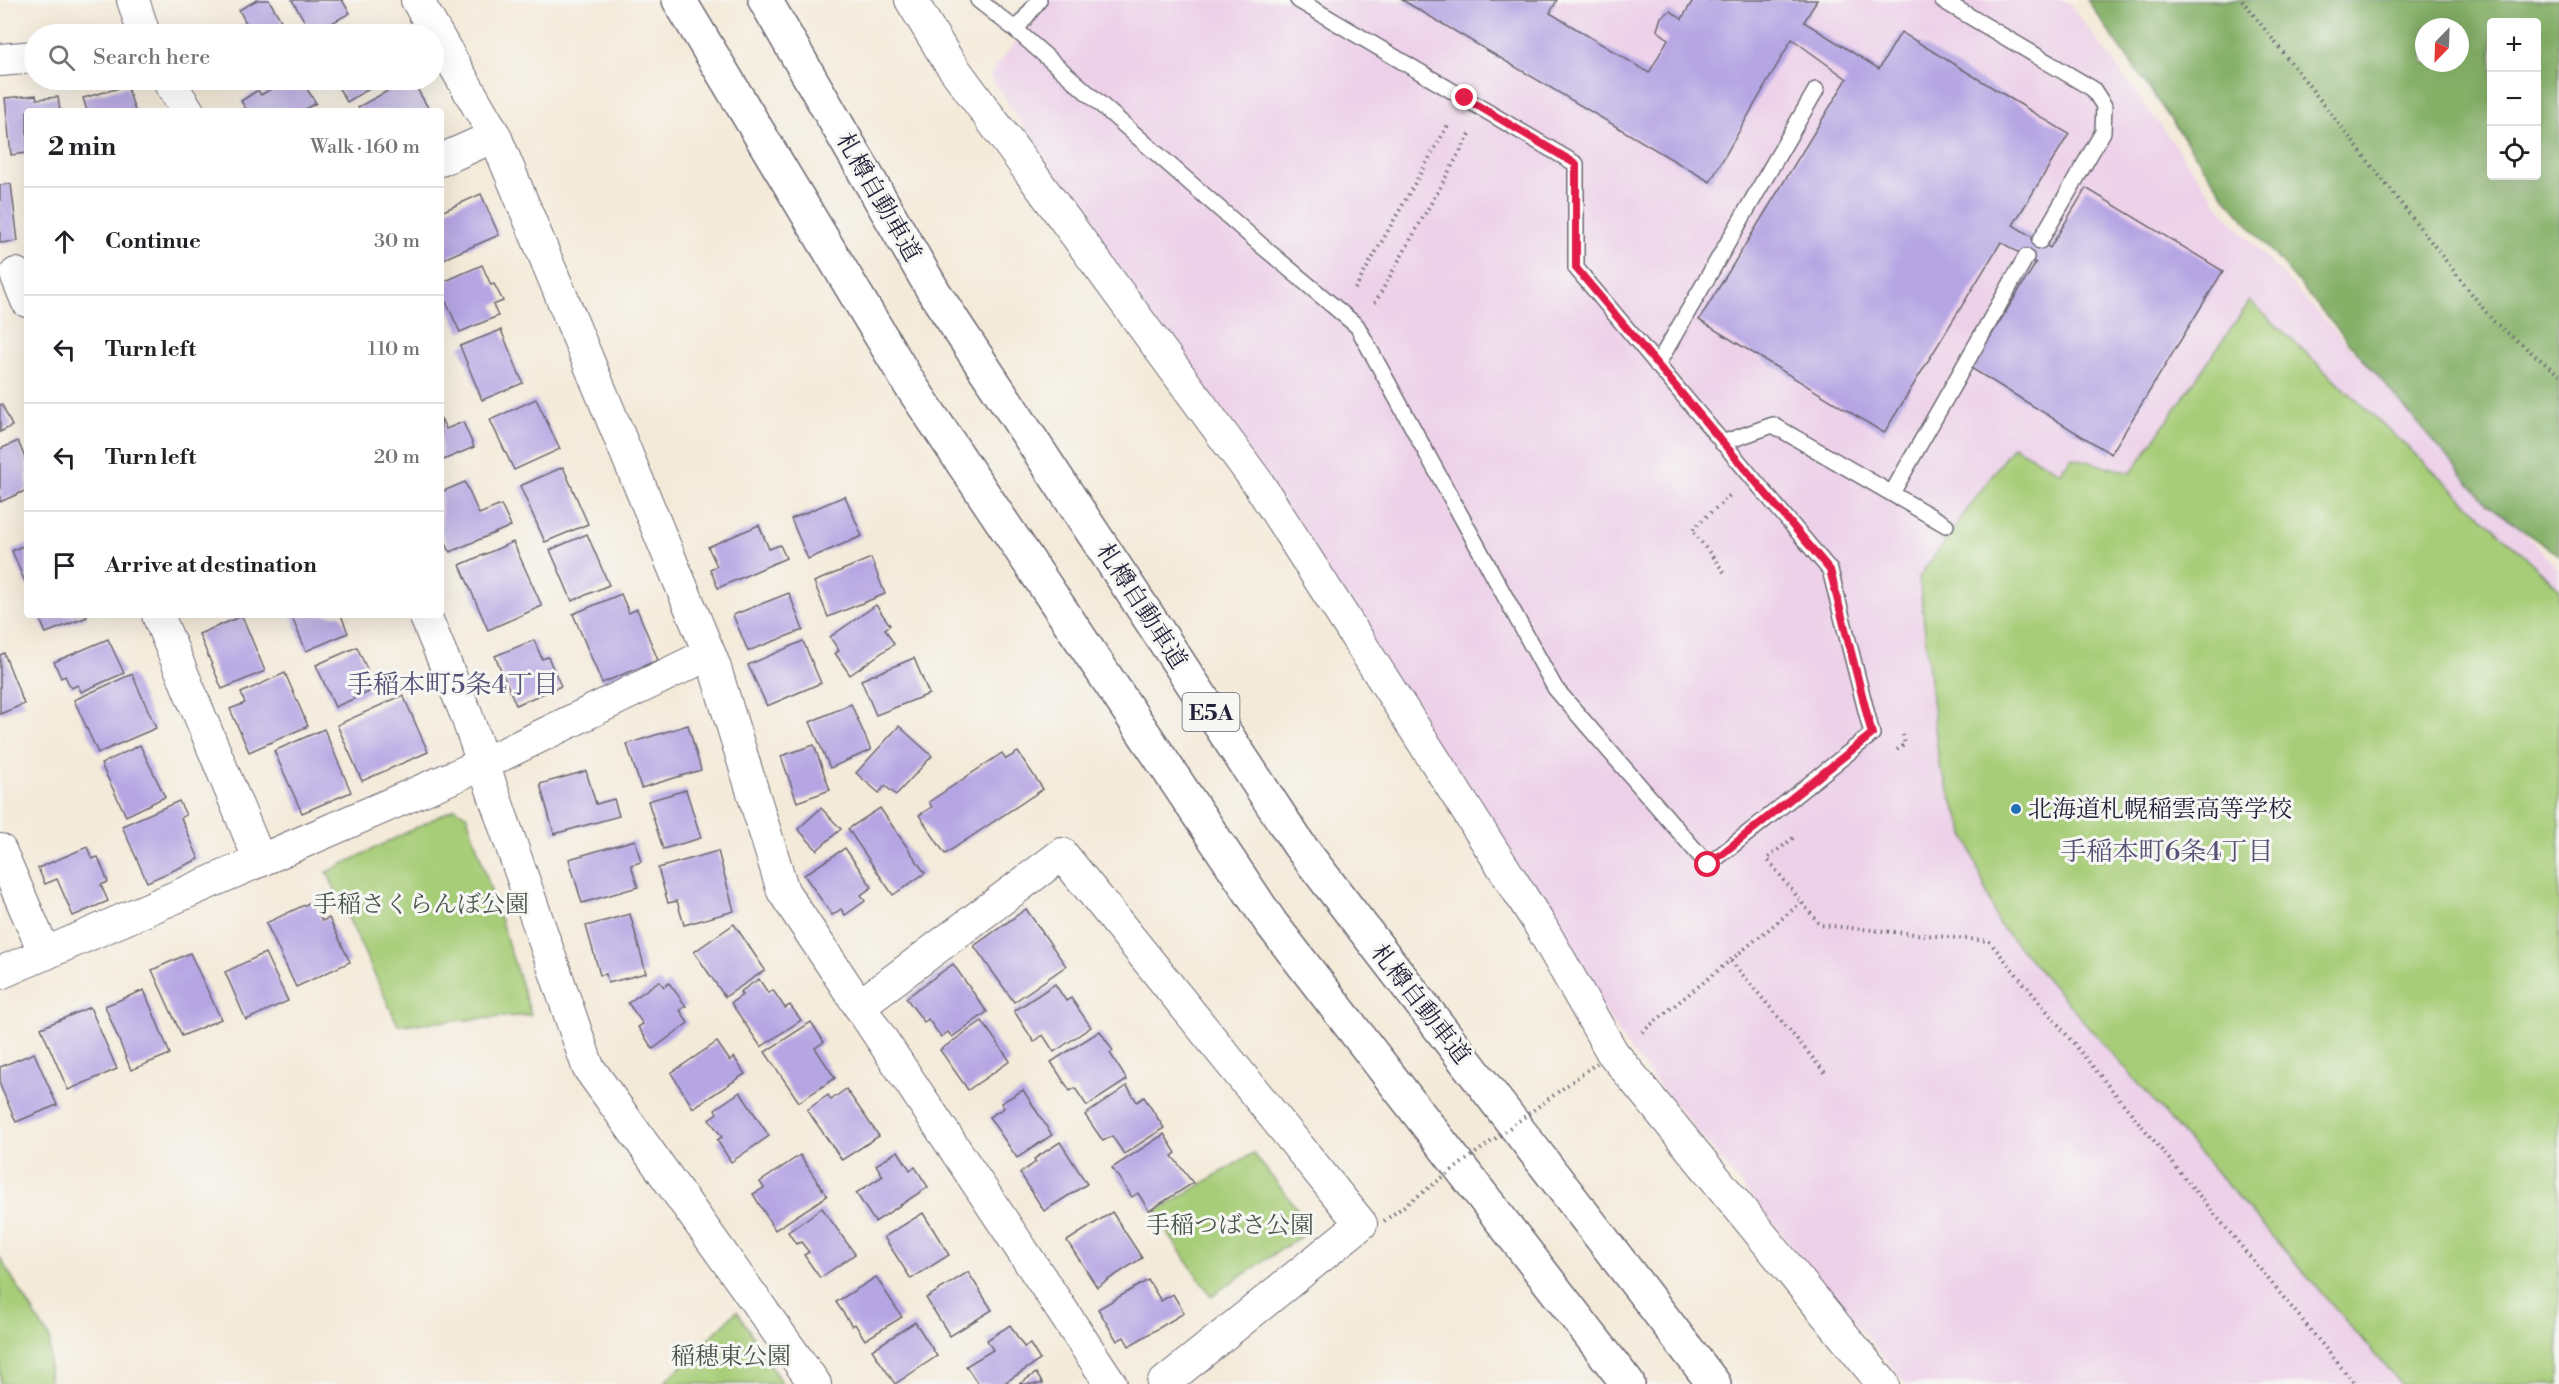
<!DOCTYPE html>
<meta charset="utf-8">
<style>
:root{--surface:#fff;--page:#f2f2f2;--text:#202124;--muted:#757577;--line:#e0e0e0}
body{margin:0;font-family:"Libre Bodoni","Noto Serif JP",serif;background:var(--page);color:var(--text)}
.controls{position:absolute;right:18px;top:18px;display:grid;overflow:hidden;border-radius:6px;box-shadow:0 6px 24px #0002}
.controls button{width:54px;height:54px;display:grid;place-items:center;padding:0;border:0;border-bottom:2px solid var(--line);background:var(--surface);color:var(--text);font:30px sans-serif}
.compass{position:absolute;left:2415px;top:18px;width:54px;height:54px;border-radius:50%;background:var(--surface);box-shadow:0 6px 24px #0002;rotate:203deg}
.stop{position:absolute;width:18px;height:18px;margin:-14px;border:4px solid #e11d48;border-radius:50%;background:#fff}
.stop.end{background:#e11d48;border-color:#fff;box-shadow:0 2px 6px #0008}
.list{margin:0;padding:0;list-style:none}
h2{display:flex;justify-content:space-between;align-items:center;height:78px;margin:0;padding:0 24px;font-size:26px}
h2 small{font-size:20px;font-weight:400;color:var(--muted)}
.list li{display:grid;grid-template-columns:39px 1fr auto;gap:18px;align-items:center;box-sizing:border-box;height:108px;padding:0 24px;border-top:2px solid var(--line)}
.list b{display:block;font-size:22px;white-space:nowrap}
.list em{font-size:20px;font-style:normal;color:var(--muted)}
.icon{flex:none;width:33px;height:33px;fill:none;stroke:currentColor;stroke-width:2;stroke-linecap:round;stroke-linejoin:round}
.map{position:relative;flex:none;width:2559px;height:1384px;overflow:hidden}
.search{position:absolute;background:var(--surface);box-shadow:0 6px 24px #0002;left:24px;top:24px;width:420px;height:66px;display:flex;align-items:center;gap:15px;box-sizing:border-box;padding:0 21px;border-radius:33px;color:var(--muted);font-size:22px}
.panel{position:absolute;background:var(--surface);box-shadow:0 6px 24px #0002;left:24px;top:108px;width:420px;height:510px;border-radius:6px}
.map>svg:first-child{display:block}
.built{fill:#edd1e9}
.green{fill:#a7cd78;stroke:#64785a;stroke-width:1.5}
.forest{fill:#85b068;stroke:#546952;stroke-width:1.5;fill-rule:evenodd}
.building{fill:#b5a5e3}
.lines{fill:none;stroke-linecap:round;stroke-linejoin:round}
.lane-casing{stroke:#6c6872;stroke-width:18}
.street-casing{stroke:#6c6872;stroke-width:34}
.highway-casing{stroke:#6c6872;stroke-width:36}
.path{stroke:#6c6872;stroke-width:4;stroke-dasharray:1.5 4.5;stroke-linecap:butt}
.lane{stroke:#fff;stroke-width:15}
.street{stroke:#fff;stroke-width:32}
.highway{stroke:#fff;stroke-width:33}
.path-bridge{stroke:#6c6872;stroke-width:4;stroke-dasharray:1.5 4.5;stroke-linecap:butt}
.route{stroke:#e11d48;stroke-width:8}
.poi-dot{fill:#1f6fb2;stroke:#f6f6f2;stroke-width:2}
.labels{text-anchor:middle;stroke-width:6;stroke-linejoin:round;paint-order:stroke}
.shield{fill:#f6f6f2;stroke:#626272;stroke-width:1.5}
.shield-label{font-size:22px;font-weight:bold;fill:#22223b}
.street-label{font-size:24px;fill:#22223b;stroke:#f6f6f2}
.poi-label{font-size:24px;fill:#22223b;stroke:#f6f6f2;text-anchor:start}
.park-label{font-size:24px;fill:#4a554d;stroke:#f6f6f2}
.neighbourhood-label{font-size:26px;fill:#555076;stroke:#f6f6f2}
</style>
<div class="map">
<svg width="2559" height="1384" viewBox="0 0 2559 1384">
<rect width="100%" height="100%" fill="#f6f6f2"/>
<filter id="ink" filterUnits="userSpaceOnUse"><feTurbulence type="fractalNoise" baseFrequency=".0167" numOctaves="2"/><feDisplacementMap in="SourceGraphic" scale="12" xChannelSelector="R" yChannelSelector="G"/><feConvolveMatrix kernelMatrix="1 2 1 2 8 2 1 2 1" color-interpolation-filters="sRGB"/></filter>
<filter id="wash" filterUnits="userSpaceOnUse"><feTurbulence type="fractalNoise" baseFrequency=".008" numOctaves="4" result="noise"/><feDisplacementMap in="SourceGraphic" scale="24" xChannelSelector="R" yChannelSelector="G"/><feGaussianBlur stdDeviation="1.35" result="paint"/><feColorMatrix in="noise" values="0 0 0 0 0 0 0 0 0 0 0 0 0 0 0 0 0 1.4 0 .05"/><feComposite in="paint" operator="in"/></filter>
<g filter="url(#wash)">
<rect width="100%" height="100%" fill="#f4ead9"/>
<!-- built -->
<path class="built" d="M1048,0H2063L2070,4L2227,216L2559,570V1384H1906L1629,1049L990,75Z"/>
<!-- green -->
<g class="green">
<path d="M2250,301L2559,588V1384H2401L1998,923L1939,764L1919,577L2013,446L2060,472L2072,457L2131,473Z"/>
<path d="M455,808L467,816L531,1015L398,1025L327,872Z"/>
<path d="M1253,1153L1306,1220L1303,1235L1211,1296L1154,1213Z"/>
<path d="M0,1258L50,1339L49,1384H0Z"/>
<path d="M737,1311L782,1384H663Z"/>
</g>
<!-- forest -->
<path class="forest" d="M2087,0H2559V555L2487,504L2225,197ZM2492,22H2536V176H2492ZM2424,27H2460V63H2424Z"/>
<g id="blocks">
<!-- building -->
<g class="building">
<path d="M257,0H269L289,34H247L242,25L246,23L239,10Z"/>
<path d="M292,0H342L350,13L312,34Z"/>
<path d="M1402,0H1557L1550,13L1649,73L1668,39L1657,30L1661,17L1670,11L1682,19L1693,0H1817L1804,22L1879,69L1901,32L2069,134L2013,225L2050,248L2086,188L2223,271L2111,454L1971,368L2036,263L2001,242L1884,433L1699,320L1847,79L1792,39L1710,182Z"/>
<path d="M286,80H301L316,103L302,111H247L241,101L258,90L261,95Z"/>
<path d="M334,80H384L347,102Z"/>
<path d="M408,80H412L430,111H360L358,107Z"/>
<path d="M127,86L135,111H87L83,98Z"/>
<path d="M36,95L37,99L58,97L60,111H27V153L11,155L5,98Z"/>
<path d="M11,184L18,241L0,243V185Z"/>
<path d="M481,194L499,235L441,260V212Z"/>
<path d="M482,265L491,285L494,284L503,301L493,305L498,316L460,332L441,291V283Z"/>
<path d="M501,330L523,383L482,400L460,346Z"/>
<path d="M536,399L560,449L514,470L490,420Z"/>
<path d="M2,404L12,426L0,432V405Z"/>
<path d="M441,418L446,429L463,422L474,447L441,461Z"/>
<path d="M18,441L27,463V490L0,502V449Z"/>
<path d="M563,467L588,524L545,542L520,486Z"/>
<path d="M465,482L479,514L501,505L511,526L450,552L441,532V492Z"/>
<path d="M845,496L862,536L808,559L791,519Z"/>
<path d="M759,525L769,549L780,545L786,558L718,588L710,569L717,566L708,547Z"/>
<path d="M587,534L609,585L572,601L550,550Z"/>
<path d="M513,542L542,606L488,630L460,565Z"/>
<path d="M27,544V587L12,551Z"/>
<path d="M871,558L885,594L828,617L814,582Z"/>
<path d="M789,593L803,630L748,651L733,615Z"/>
<path d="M621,594L629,613L637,609L658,660L602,683L573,614Z"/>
<path d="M876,605L890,625L885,629L894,644L850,675L835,653L839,651L830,637Z"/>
<path d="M38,615H86L87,617L46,633Z"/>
<path d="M291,615H341L348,633L306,651Z"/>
<path d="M242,616L265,671L222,689L199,634Z"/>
<path d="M108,639L124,673L81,692L78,685L71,688L65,676L61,678L54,662Z"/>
<path d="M534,640L542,659L548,657L561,686L516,705L495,656Z"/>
<path d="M803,641L821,683L767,706L748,665Z"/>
<path d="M357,647L376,689L335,707L316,665Z"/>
<path d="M4,653L24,704L0,714V655Z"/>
<path d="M914,658L929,694L876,715L861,680Z"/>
<path d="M285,673L308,726L249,752L230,709L245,703L241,693Z"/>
<path d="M132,674L156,728L98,753L74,700Z"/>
<path d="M403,695L428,752L362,781L337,725Z"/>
<path d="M851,704L871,750L830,768L810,722Z"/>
<path d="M688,725L701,770L641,788L627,744Z"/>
<path d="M899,726L932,756L896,795L885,786L879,793L856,773Z"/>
<path d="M324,729L351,792L302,813L274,751Z"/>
<path d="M140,745L165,797L126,816L101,764Z"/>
<path d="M814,745L830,790L797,802L781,756Z"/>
<path d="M1018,752L1043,789L945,854L919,815L932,807L929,802L1002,753L1006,759Z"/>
<path d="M586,771L596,804L614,799L619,816L554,834L540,784Z"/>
<path d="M686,790L701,838L663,849L648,801Z"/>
<path d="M179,801L186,815L181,818L199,859L147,882L122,826Z"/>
<path d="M821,808L841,829L817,850L798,829Z"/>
<path d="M880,808L925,873L893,895L848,829Z"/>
<path d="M635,840L641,862L631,865L638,887L582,903L569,859Z"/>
<path d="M87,847L92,859L98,857L108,882L101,885L108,901L73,916L57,879L45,884L38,868Z"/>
<path d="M845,848L872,887L861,895L865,901L845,915L841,909L832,915L804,875Z"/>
<path d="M718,851L734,911L684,925L677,901L668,903L658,868Z"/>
<path d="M313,901L322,921L329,918L350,962L296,987L266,923Z"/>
<path d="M1026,909L1066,966L1014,1002L974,946Z"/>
<path d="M630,914L646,973L608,983L606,974L600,975L586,926Z"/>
<path d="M734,924L765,970L725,997L694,952Z"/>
<path d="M190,953L221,1019L182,1036L152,970Z"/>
<path d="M265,953L288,1001L246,1020L225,972Z"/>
<path d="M953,964L987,1012L952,1037L948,1032L941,1037L928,1019L924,1022L906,998Z"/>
<path d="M759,979L768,993L773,990L785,1008L790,1005L801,1020L761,1047L731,1003L742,995L740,992Z"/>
<path d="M659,981L664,987L669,983L686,1006L680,1010L688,1023L653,1049L638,1027L643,1024L628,1003Z"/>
<path d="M1055,984L1066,1001L1071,998L1091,1027L1054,1052L1043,1035L1034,1042L1014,1011Z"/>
<path d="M144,990L170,1054L131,1070L105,1006Z"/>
<path d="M90,1007L117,1069L68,1090L41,1028Z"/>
<path d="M982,1021L1010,1061L968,1090L940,1050Z"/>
<path d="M811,1022L824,1042L815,1048L835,1078L799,1102L765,1052Z"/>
<path d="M1100,1031L1113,1051L1110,1053L1127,1080L1087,1106L1075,1088L1070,1091L1051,1062Z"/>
<path d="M717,1042L730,1061L734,1057L745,1074L693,1108L671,1073Z"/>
<path d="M34,1053L57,1105L16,1122L0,1085V1067Z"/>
<path d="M1127,1086L1137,1102L1144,1097L1164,1128L1124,1154L1112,1136L1103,1141L1085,1115Z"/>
<path d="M846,1089L879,1136L842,1160L807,1110L828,1095L831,1100Z"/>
<path d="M1023,1090L1052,1135L1017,1158L989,1117L1004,1108L1001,1103Z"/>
<path d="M740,1092L769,1136L731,1162L717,1140L722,1137L709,1119L717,1113L715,1109Z"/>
<path d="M1164,1134L1176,1153L1172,1156L1193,1183L1149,1211L1138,1193L1132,1197L1112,1168Z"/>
<path d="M1060,1142L1087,1184L1044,1211L1020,1173L1036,1162L1034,1159Z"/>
<path d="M898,1151L910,1170L915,1167L928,1187L875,1222L856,1193L883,1176L876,1165Z"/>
<path d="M800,1155L827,1196L775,1230L753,1194L764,1188L760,1182Z"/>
<path d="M822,1208L855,1254L820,1278L804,1255L809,1252L801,1242L796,1244L788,1232Z"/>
<path d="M1112,1212L1142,1258L1097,1287L1067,1241Z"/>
<path d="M923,1213L949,1255L911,1279L884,1237Z"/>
<path d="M968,1272L992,1310L950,1336L926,1298Z"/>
<path d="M876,1277L902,1317L865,1340L855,1324L852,1326L836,1302Z"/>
<path d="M1148,1280L1161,1301L1173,1294L1184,1313L1129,1346L1124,1337L1117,1341L1098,1309Z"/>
<path d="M915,1322L937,1356L895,1384L872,1350Z"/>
<path d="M1010,1325L1024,1347L1030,1344L1040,1360L1006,1382L1007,1384H978L966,1366L993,1350L987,1340Z"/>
<path d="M1036,1373L1043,1384H1019Z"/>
</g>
</g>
</g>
<g filter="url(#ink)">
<use href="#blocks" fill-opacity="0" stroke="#6c6872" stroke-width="1.5"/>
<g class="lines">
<!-- lane casing -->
<g class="lane-casing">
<g id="lane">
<path d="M978,0L1016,30L1262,246L1357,326L1555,688L1708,865L1872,734L1830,570L1576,268V164L1298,0"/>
<path d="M1942,0L2093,89L2104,106L2103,132L2040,241"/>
<path d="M1016,30L1039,0"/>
<path d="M1657,365L1816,90"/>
<path d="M1722,443L1773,425L1946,525"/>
<path d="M1892,493L2026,257"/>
</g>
</g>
<!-- street casing -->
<g class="street-casing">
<g id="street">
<path d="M133,0L144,34"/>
<path d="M417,0L495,136L714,665L783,891L1111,1384"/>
<path d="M911,0L947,59L1258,483L1540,925L1612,1052L1883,1384"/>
<path d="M0,60L34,57"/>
<path d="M168,80L188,111"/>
<path d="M441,160L495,136"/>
<path d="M16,274L27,301"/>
<path d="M158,615L260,861"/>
<path d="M425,615L466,714L588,1067L815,1384"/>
<path d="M0,850L45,954"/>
<path d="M0,973L483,764L709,654"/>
<path d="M859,1006L1062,854L1361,1224L1163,1384"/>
</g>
</g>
<!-- highway casing -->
<g class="highway-casing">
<g id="highway">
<path d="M679,0L909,383L1271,923L1628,1384"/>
<path d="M765,0L934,292L1299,845L1714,1384"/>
</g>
</g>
<!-- path -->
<g class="path">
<path d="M2242,0L2493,321L2559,375"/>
<path d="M1355,289L1449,123"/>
<path d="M1375,303L1470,134"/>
<path d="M1724,572L1692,530L1730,495"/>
<path d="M1897,750L1905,744L1903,735"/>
<path d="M1793,838L1767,859L1820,925L1989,941L2355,1384"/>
<path d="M1731,961L1827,1075"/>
<path d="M1642,1032L1801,903"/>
</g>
<!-- lane -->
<use href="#lane" class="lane"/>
<!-- street -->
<use href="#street" class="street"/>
<!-- highway -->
<use href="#highway" class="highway"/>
<!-- path-bridge -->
<path class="path-bridge" d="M1384,1221L1597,1063"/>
</g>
</g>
<g class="lines" filter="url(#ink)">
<!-- route -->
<path class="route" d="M1465,98L1576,164V268L1830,570L1872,734L1708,865"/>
</g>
<!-- markers -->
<circle class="poi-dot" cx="2016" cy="809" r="6"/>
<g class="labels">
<!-- shield labels -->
<rect class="shield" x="1182.5" y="693" width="57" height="38" rx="4.5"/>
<g class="shield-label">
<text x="1211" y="720">E5A</text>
</g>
<!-- street labels -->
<g class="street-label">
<text transform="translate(879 197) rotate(60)" y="8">札樽自動車道</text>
<text transform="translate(1142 606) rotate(57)" y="8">札樽自動車道</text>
<text transform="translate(1421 1004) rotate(52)" y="8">札樽自動車道</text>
</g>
<!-- poi labels -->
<g class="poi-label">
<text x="2028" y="817">北海道札幌稲雲高等学校</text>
</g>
<!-- park labels -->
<g class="park-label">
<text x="421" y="912">手稲さくらんぼ公園</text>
<text x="1230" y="1233">手稲つばさ公園</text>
<text x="731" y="1364">稲穂東公園</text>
</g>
<!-- neighbourhood labels -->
<g class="neighbourhood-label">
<text x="453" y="693">手稲本町5条4丁目</text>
<text x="2167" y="860">手稲本町6条4丁目</text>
</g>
</g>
</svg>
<div class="controls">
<button>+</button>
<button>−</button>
<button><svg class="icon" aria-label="locate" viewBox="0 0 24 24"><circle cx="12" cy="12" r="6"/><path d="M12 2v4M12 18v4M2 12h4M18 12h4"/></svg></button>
</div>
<svg class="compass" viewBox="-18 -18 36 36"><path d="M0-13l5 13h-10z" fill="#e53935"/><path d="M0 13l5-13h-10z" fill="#757577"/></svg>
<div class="stop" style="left:1708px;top:865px"></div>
<div class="stop end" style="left:1465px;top:98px"></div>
<div class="search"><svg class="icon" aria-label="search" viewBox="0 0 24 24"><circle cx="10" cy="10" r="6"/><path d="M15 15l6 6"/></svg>Search here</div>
<section class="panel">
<h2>2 min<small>Walk · 160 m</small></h2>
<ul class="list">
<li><svg class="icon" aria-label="ahead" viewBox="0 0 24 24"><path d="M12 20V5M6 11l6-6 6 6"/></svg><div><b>Continue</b></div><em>30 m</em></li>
<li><svg class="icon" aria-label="left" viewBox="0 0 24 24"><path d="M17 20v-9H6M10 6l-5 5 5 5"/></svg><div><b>Turn left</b></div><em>110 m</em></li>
<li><svg class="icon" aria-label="left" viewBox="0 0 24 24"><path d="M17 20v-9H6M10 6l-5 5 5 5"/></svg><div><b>Turn left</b></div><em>20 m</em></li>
<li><svg class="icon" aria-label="arrive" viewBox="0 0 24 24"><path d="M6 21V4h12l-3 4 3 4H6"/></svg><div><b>Arrive at destination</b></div></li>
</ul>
</section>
</div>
